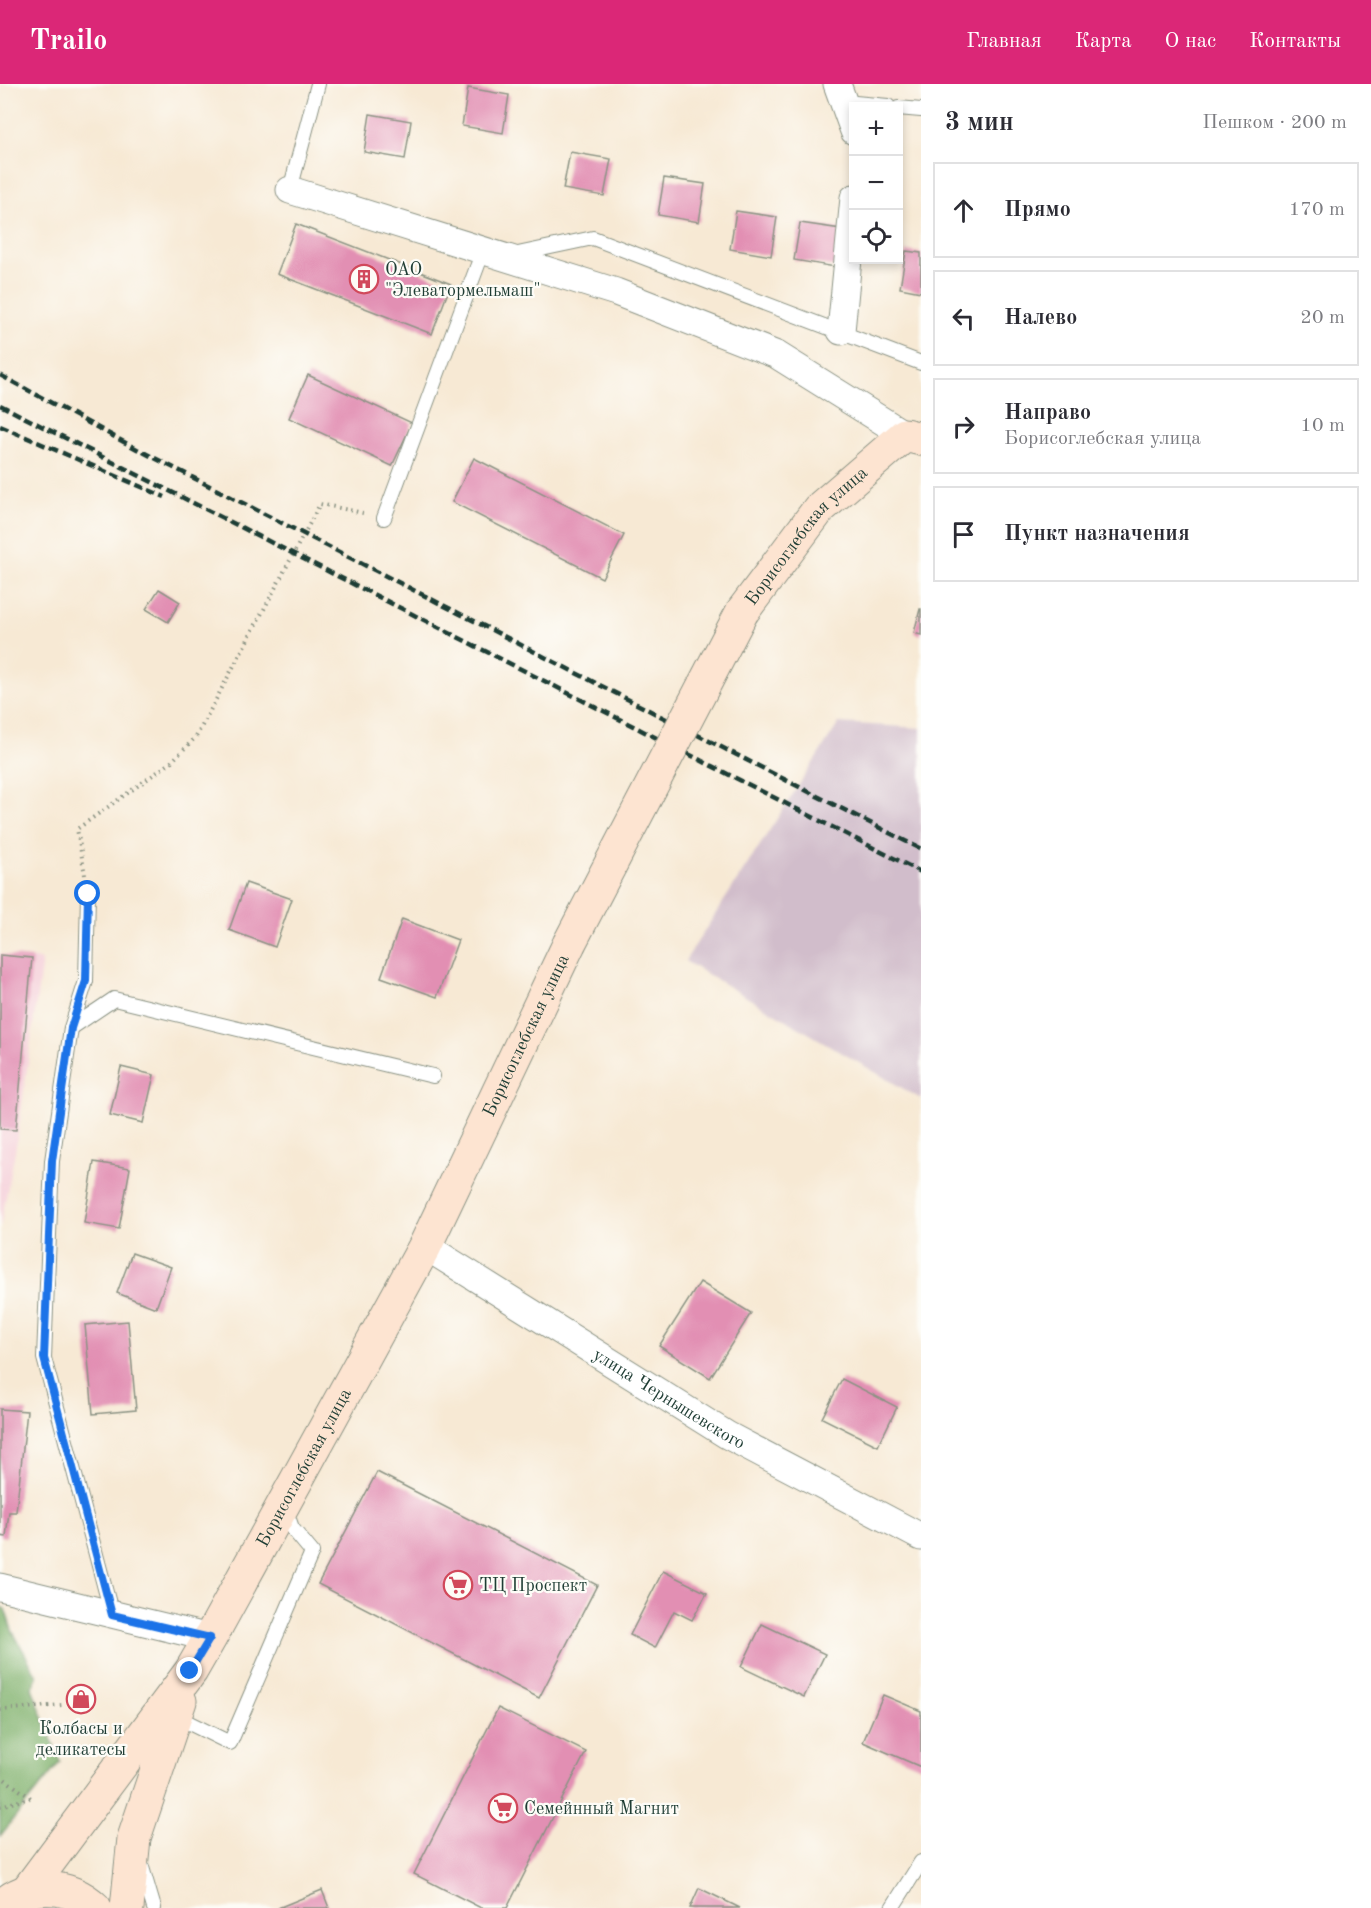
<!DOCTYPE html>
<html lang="ru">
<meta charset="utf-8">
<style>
:root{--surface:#fff;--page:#f7f7f7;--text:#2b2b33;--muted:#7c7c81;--line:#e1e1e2;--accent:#db2777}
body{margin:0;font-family:"Old Standard TT",serif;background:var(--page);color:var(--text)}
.controls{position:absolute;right:18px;top:18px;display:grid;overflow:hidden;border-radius:0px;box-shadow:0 3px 9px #0003}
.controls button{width:54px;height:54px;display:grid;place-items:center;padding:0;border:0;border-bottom:2px solid var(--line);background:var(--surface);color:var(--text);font:30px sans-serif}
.stop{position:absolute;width:18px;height:18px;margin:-14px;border:4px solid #1a73e8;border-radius:50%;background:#fff}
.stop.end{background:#1a73e8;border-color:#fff;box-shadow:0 2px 6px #0008}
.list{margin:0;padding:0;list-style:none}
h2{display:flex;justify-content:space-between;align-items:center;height:78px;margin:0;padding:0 24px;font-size:26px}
h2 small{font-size:20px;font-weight:400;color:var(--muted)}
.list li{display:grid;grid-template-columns:39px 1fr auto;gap:18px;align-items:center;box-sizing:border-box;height:96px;margin:0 12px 12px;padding:0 12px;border:2px solid var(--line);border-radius:0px}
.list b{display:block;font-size:22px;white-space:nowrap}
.list p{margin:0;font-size:20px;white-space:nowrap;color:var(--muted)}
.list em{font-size:20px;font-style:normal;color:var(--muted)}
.icon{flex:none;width:33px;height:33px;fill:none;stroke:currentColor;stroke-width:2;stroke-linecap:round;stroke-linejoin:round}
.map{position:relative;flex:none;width:921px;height:1824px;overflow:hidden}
header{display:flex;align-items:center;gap:36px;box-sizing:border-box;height:84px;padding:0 30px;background:var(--accent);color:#fff}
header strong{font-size:28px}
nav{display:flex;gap:33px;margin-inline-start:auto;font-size:21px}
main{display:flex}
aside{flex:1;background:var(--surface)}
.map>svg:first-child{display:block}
.built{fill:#f5cfd9}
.industrial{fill:#d1bdcb}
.forest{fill:#7eb06a;stroke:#4e764f;stroke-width:1.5}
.building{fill:#e28fb3}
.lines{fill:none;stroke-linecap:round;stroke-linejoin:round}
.lane-casing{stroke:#8b9384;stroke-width:16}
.street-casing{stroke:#8b9384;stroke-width:29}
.secondary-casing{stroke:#8b9384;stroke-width:35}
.path{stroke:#8b9384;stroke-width:4;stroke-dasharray:1.5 4.5;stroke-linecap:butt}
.lane{stroke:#fff;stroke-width:14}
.street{stroke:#fff;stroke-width:27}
.secondary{stroke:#fde4d1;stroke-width:33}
.rail{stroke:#1f3d34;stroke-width:4.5;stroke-dasharray:9 4.5;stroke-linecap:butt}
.secondary-bridge-casing{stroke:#8b9384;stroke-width:35;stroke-linecap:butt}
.secondary-bridge{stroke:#fde4d1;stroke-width:33}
.route{stroke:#1a73e8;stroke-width:8}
.labels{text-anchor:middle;stroke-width:4.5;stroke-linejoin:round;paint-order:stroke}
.poi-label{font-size:18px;fill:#1f3d34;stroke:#fdfcf7;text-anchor:start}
.street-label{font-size:18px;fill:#1f3d34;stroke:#fdfcf7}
</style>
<header>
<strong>Trailo</strong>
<nav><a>Главная</a><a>Карта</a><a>О нас</a><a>Контакты</a></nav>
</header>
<main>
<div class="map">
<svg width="921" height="1824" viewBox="0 0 921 1824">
<rect width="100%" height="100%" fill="#fdfcf7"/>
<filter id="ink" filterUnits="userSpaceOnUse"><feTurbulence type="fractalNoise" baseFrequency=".0167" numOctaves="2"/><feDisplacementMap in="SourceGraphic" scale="12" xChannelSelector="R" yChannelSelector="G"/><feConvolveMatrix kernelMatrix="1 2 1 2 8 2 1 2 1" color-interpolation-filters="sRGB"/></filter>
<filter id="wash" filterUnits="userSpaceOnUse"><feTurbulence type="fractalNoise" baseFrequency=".008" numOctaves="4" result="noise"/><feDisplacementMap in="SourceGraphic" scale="24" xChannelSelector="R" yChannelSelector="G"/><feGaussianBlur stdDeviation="1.35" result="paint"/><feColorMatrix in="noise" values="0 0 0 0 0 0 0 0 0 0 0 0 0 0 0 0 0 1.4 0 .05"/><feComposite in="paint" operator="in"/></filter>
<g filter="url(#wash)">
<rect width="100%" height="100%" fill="#f7e9d4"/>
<!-- built -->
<path class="built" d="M0,870L42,876L17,1057L0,1144Z"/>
<!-- industrial -->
<path class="industrial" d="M839,639L921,644V1015L685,877Z"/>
<!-- forest -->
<path class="forest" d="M0,1522L5,1525L12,1546L37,1592L32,1604L60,1678L0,1752Z"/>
<g id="blocks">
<!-- building -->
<g class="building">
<path d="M468,4L509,11L503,49L462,42Z"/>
<path d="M370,30L411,37L405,75L364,68Z"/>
<path d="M570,68L611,75L604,112L563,105Z"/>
<path d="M664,94L705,100L699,138L658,131Z"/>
<path d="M736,127L777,133L771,172L730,165Z"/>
<path d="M800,139L841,145L835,183L794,176Z"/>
<path d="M296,140L451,200L432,250L277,190Z"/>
<path d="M906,167L921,169V208L900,204Z"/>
<path d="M308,291L412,339L392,382L289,334Z"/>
<path d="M474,374L624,451L602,494L452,418Z"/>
<path d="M159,505L180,518L168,538L146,525Z"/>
<path d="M920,525H921V551L914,549Z"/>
<path d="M246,799L292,815L275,863L229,846Z"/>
<path d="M402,835L458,856L437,913L381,893Z"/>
<path d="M0,871L32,874L16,1046L0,1045Z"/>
<path d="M121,983L154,991L143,1039L110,1031Z"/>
<path d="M94,1078L130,1084L119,1145L84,1139Z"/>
<path d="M132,1169L171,1183L156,1224L117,1209Z"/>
<path d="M700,1198L751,1229L710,1294L659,1262Z"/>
<path d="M128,1237L136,1326L93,1330L85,1241Z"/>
<path d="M842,1295L897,1323L878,1362L822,1334Z"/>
<path d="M0,1325L27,1327L16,1428H9L6,1453L0,1452Z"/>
<path d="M377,1388L597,1501L539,1614L318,1500Z"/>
<path d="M663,1487L707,1509L692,1536L674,1527L655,1564L630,1551Z"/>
<path d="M762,1540L825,1570L804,1613L741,1583Z"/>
<path d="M883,1611L921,1627V1683L863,1658Z"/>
<path d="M498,1624L586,1668L507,1824H481L414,1790Z"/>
<path d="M699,1804L740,1824H690Z"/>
<path d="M322,1806L329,1824H278Z"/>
</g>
</g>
</g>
<g filter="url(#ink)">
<use href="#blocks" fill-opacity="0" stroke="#8b9384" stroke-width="1.5"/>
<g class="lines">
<!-- lane casing -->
<g class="lane-casing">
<g id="lane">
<path d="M844,18L888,22"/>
<path d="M898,24L921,26"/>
<path d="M290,106L318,0"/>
<path d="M513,171L593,154L921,279"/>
<path d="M384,434L483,167"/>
<path d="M88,810L86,897L71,944L52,1077L44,1274L112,1531"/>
<path d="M71,944L114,915L433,992"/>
<path d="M175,1632L230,1659L312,1468L292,1444L285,1424"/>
<path d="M141,1780L154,1824"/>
<path d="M892,1824L921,1778"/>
</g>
</g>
<!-- street casing -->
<g class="street-casing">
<g id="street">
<path d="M837,0L854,47"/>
<path d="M290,106L616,208L777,271L905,351"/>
<path d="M841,247L854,114"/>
<path id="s1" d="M425,1162L727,1351L921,1453"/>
<path d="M0,1503L210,1554"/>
</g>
</g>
<!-- secondary casing -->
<g class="secondary-casing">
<g id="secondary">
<path id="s2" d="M742,528L819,425L905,351L921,355"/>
<path id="s3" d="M27,1807L191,1587L210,1554L425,1162L569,860"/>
<path d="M0,1824C26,1797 70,1799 95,1824"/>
<path d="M127,1824L134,1754L180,1617"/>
</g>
</g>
<!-- path -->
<g class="path">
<path d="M85,791L77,745L170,679L196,653L320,420L363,429"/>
<path d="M0,1626L62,1621"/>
<path d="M0,1692L31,1714"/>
<path d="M0,1722L30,1714"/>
</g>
<!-- lane -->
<use href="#lane" class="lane"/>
<!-- street -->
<use href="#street" class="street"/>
<!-- secondary -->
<use href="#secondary" class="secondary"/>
<!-- rail -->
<g class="rail">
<path d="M0,291L137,365L921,765"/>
<path d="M0,321L921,788"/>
<path d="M0,342L165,413"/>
</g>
<!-- secondary-bridge casing -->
<g class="secondary-bridge-casing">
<path id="secondary-bridge" d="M569,860L742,528"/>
</g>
<!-- secondary-bridge -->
<use href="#secondary-bridge" class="secondary-bridge"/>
</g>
</g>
<g class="lines" filter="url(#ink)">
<!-- route -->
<path class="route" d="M88,810L86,897L71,944L52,1077L44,1274L112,1531L210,1554L190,1587"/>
</g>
<!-- icons -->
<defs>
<g id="building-ring" transform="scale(1.5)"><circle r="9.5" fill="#fdfcf7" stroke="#d1495b" stroke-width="1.5"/><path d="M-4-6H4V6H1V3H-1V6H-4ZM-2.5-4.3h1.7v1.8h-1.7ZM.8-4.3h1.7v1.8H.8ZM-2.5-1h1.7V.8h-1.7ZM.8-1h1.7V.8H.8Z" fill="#d1495b"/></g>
<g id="supermarket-ring" transform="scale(1.5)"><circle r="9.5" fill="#fdfcf7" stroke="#d1495b" stroke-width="1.5"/><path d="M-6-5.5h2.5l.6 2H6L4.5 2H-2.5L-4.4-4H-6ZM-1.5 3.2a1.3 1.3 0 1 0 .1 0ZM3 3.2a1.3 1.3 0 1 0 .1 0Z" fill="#d1495b"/></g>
<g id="shop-ring" transform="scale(1.5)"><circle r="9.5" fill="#fdfcf7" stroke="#d1495b" stroke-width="1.5"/><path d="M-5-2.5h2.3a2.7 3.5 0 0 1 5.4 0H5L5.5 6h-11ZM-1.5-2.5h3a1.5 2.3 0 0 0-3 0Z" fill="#d1495b"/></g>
</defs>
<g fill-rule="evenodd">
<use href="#building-ring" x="364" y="195"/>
<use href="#supermarket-ring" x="458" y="1501"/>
<use href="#shop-ring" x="81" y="1615"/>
<use href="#supermarket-ring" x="503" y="1724"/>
</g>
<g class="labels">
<!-- poi labels -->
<g class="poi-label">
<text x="385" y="191">ОАО<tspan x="385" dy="21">"Элеватормельмаш"</tspan></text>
<text x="479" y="1507">ТЦ Проспект</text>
<text x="81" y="1650" text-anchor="middle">Колбасы и<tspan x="81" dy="21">деликатесы</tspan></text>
<text x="524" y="1730">Семейнный Магнит</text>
</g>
<!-- street labels -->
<g class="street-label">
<text dy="6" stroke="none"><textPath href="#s2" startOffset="100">Борисоглебская улица</textPath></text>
<text dy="6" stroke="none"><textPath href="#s3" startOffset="993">Борисоглебская улица</textPath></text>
<text dy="6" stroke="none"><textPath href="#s1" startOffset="288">улица Чернышевского</textPath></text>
<text dy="6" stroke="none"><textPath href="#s3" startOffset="507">Борисоглебская улица</textPath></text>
</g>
</g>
</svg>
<div class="controls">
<button>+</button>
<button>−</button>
<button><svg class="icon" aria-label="locate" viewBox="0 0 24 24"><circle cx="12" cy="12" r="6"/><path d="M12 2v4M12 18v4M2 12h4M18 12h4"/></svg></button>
</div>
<div class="stop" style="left:88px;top:810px"></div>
<div class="stop end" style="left:190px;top:1587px"></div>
</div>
<aside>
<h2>3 мин<small>Пешком · 200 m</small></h2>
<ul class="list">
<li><svg class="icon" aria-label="ahead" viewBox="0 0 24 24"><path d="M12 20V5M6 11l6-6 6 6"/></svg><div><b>Прямо</b></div><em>170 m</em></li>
<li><svg class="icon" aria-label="left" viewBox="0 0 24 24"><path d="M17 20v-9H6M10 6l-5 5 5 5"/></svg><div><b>Налево</b></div><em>20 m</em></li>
<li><svg class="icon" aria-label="right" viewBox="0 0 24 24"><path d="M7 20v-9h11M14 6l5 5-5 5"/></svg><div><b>Направо</b><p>Борисоглебская улица</p></div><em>10 m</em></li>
<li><svg class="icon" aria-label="arrive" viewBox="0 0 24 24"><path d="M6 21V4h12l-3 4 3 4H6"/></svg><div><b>Пункт назначения</b></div></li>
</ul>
</aside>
</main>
